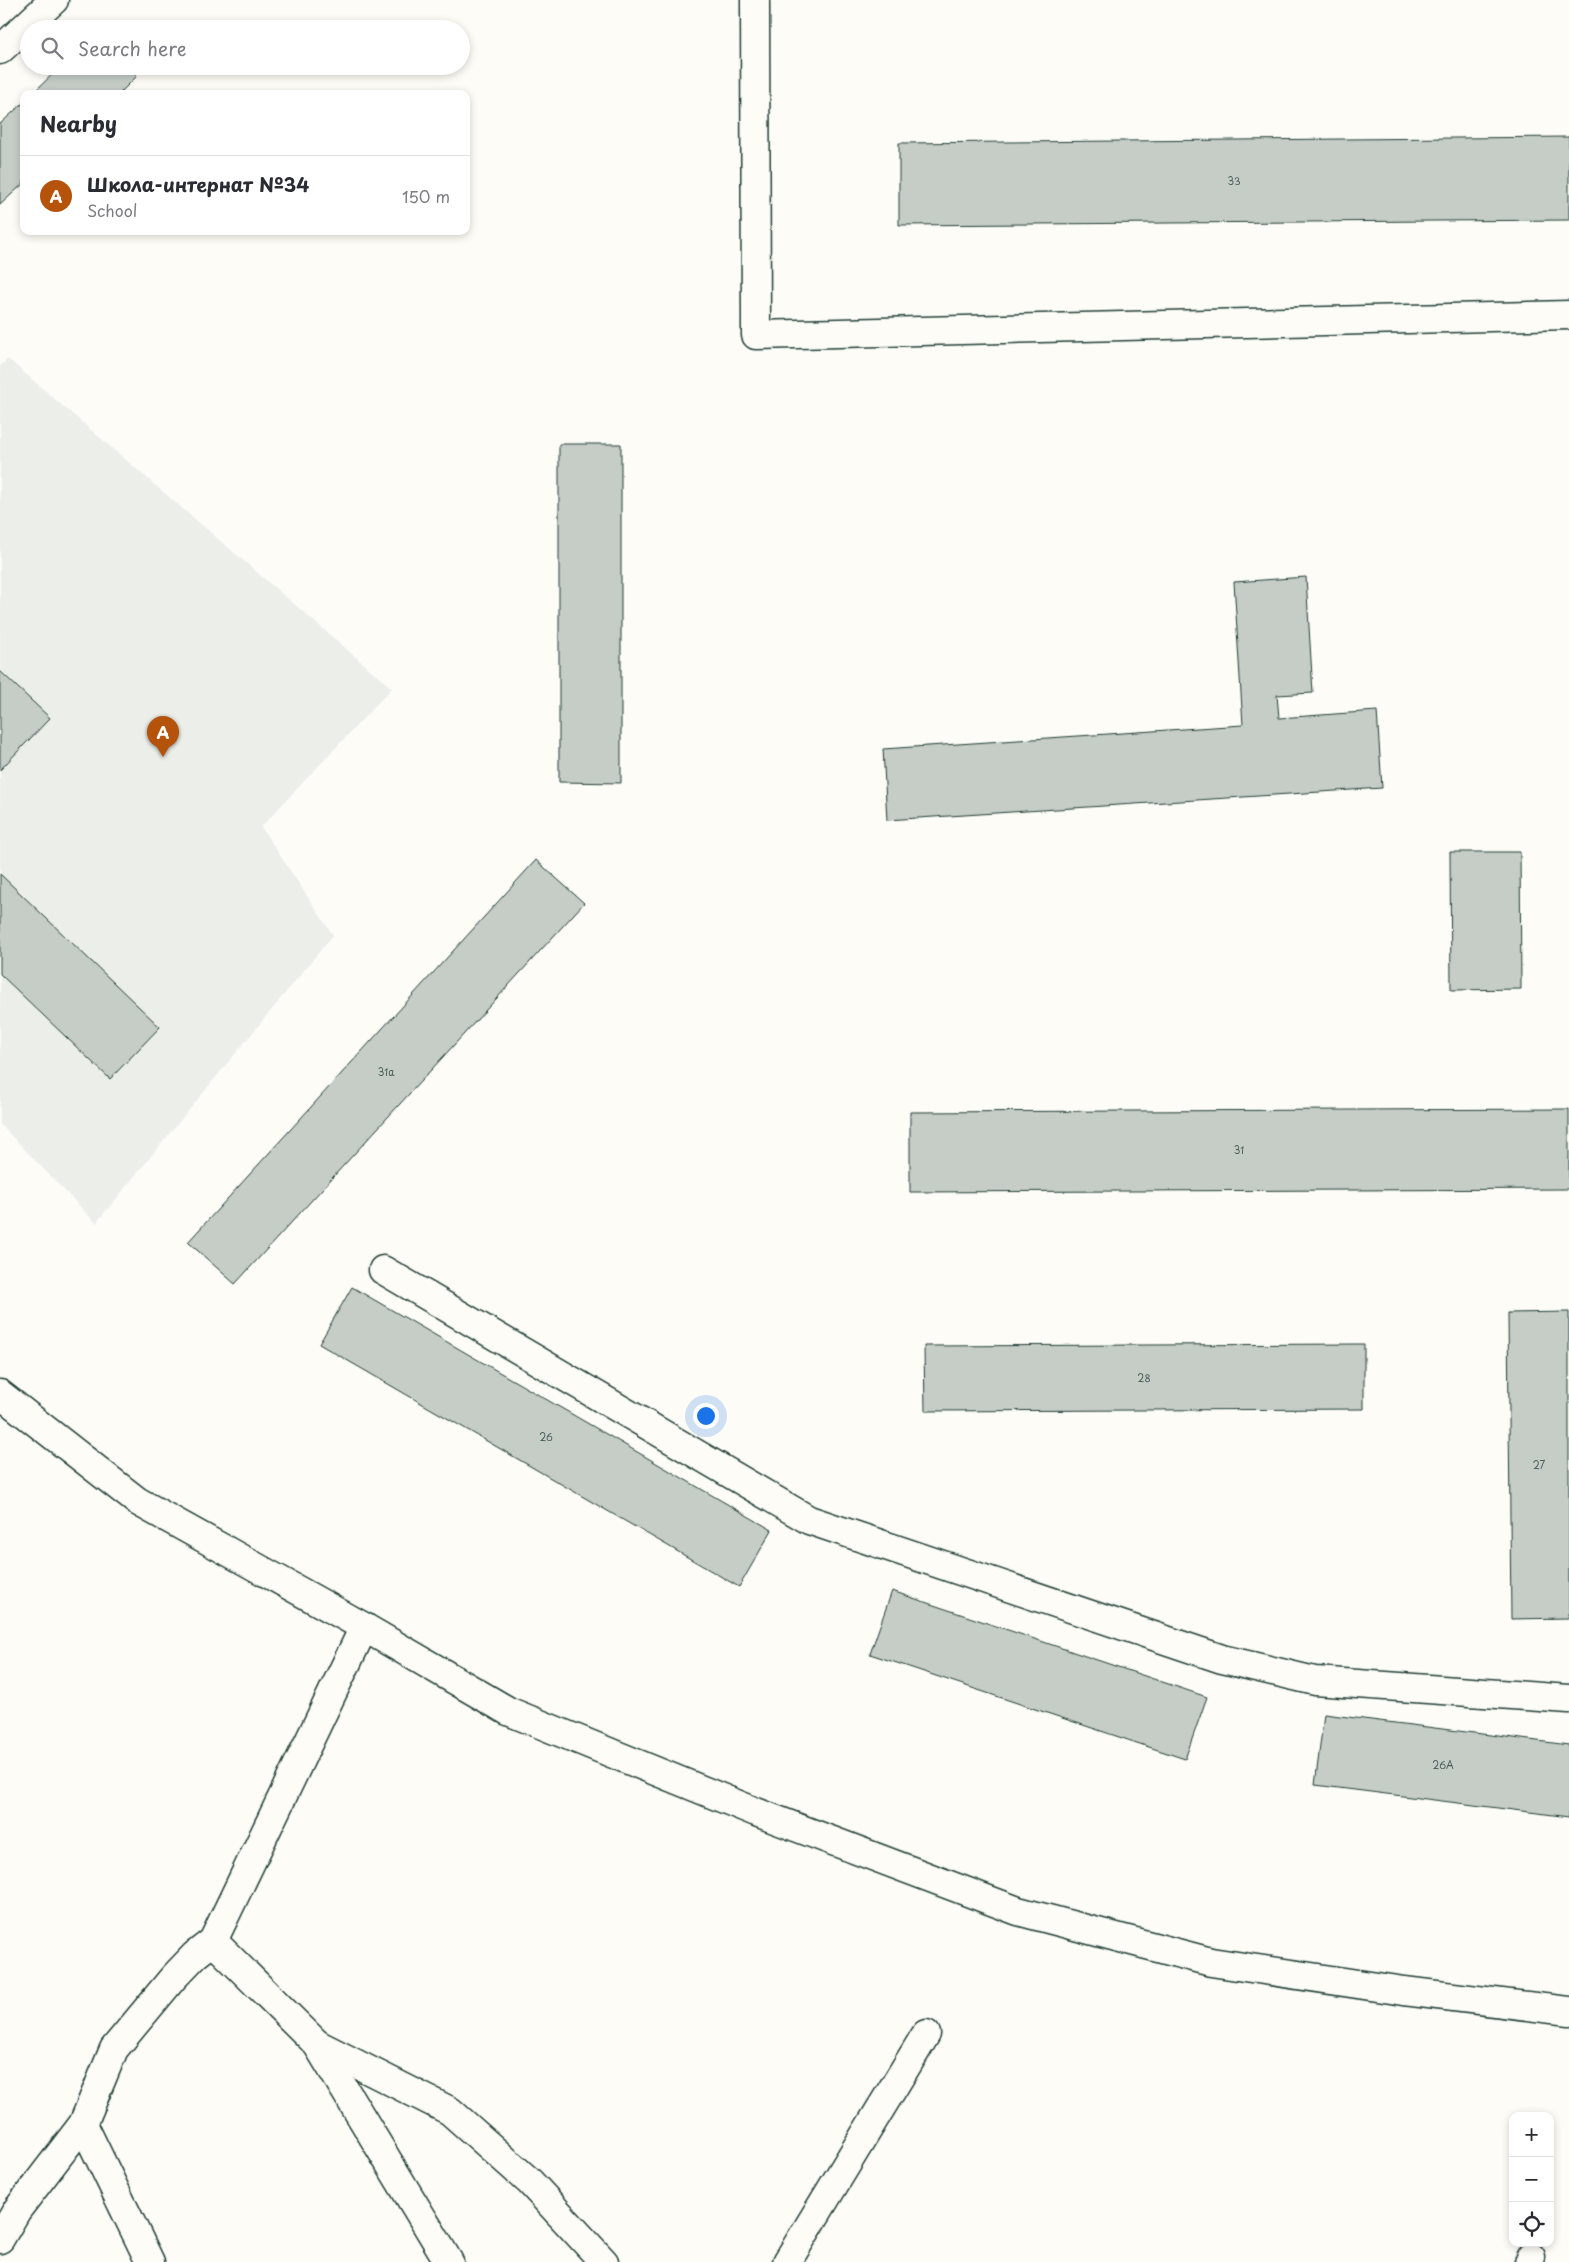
<!DOCTYPE html>
<meta charset="utf-8">
<style>
:root{--surface:#fff;--page:#f2f2f3;--text:#2b2b33;--muted:#7c7c81;--line:#e1e1e2;--accent:#b45309}
body{margin:0;font-family:"Playpen Sans",sans-serif;background:var(--page);color:var(--text)}
.controls{position:absolute;right:15px;bottom:15px;display:grid;overflow:hidden;border-radius:10px;box-shadow:0 2px 8px #0003}
.controls button{width:45px;height:45px;display:grid;place-items:center;padding:0;border:0;border-bottom:1px solid var(--line);background:var(--surface);color:var(--text);font:25px sans-serif}
.you{position:absolute;left:705px;top:1415px;width:18px;height:18px;margin:-12px;border:4px solid #fff;border-radius:50%;background:#1a73e8;box-shadow:0 0 0 8px #1a73e833}
.badge{display:grid;place-items:center;width:32px;height:32px;border-radius:50%;background:var(--accent);color:#fff;font-size:16px;font-weight:700}
.pin{position:absolute;translate:-50% -41px;filter:drop-shadow(0 1px 2px #0008)}
.pin::after{content:'';position:absolute;top:26px;width:18px;height:15px;background:inherit;clip-path:polygon(0 0,100% 0,50% 100%)}
.list{margin:0;padding:0;list-style:none}
h2{display:flex;justify-content:space-between;align-items:center;height:65px;margin:0;padding:0 20px;font-size:21px}
h2 small{font-size:16px;font-weight:400;color:var(--muted)}
.list li{display:grid;grid-template-columns:32px 1fr auto;gap:15px;align-items:center;box-sizing:border-box;height:80px;padding:0 20px;border-top:1px solid var(--line)}
.list b{display:block;font-size:19px;white-space:nowrap}
.list p{margin:0;font-size:16px;white-space:nowrap;color:var(--muted)}
.list em{font-size:16px;font-style:normal;color:var(--muted)}
.icon{flex:none;width:28px;height:28px;fill:none;stroke:currentColor;stroke-width:2;stroke-linecap:round;stroke-linejoin:round}
.map{position:relative;flex:none;width:1569px;height:2262px;overflow:hidden}
.search{position:absolute;background:var(--surface);box-shadow:0 2px 8px #0003;left:20px;top:20px;width:450px;height:55px;display:flex;align-items:center;gap:12px;box-sizing:border-box;padding:0 18px;border-radius:28px;color:var(--muted);font-size:19px}
.panel{position:absolute;background:var(--surface);box-shadow:0 2px 8px #0003;left:20px;top:90px;width:450px;height:145px;border-radius:10px}
.map>svg:first-child{display:block}
.built{fill:#eceee9}
.building{fill:#c6cdc7;stroke:#1f3d34}
.lines{fill:none;stroke-linecap:round;stroke-linejoin:round}
.minor-casing{stroke:#1f3d34;stroke-width:31}
.major-casing{stroke:#1f3d34;stroke-width:31}
.minor{stroke:#fdfcf7;stroke-width:28}
.major{stroke:#fdfcf7;stroke-width:28}
.labels{text-anchor:middle;stroke-width:4;stroke-linejoin:round;paint-order:stroke}
.number-label{font-size:10px;fill:#496159}
</style>
<div class="map">
<svg width="1569" height="2262" viewBox="0 0 1569 2262">
<rect width="100%" height="100%" fill="#fdfcf7"/>
<filter id="ink" filterUnits="userSpaceOnUse"><feTurbulence type="fractalNoise" baseFrequency=".02" numOctaves="2"/><feDisplacementMap in="SourceGraphic" scale="10" xChannelSelector="R" yChannelSelector="G"/><feConvolveMatrix kernelMatrix="1 2 1 2 8 2 1 2 1" color-interpolation-filters="sRGB"/></filter>
<g filter="url(#ink)">
<!-- built -->
<path class="built" d="M8,359L392,688L261,827L333,935L96,1223L0,1124V366Z"/>
<!-- building -->
<g class="building">
<path d="M61,66H128L137,76L119,94H32Z"/>
<path d="M24,102V183L0,205V124Z"/>
<path d="M1569,137V220L899,225V143Z"/>
<path d="M559,444H621V783L559,782Z"/>
<path d="M1306,577L1313,693L1277,695L1279,718L1377,711L1382,788L887,820L883,749L1243,725L1234,582Z"/>
<path d="M0,671L50,718L0,770Z"/>
<path d="M1450,852H1520L1521,989L1451,990Z"/>
<path d="M536,860L584,903L235,1284L188,1242Z"/>
<path d="M0,874L160,1027L110,1079L0,974Z"/>
<path d="M1569,1109V1189L910,1192V1112Z"/>
<path d="M352,1287L772,1530L739,1587L319,1344Z"/>
<path d="M1569,1312V1618L1511,1619L1508,1313Z"/>
<path d="M1364,1344V1409L925,1411L924,1346Z"/>
<path d="M892,1591L1207,1697L1185,1759L870,1654Z"/>
<path d="M1324,1714L1569,1745V1817L1315,1785Z"/>
</g>
<g class="lines">
<!-- minor casing -->
<g class="minor-casing">
<g id="minor">
<path d="M755,0L756,335L1569,315"/>
<path d="M0,50L54,0"/>
<path d="M383,1270L809,1520L1222,1659L1315,1681L1569,1699"/>
<path d="M213,1941L364,1627"/>
<path d="M317,2044L450,2111L530,2182L604,2262"/>
<path d="M83,2124L150,2262"/>
<path d="M0,2239L17,2210L83,2124L114,2049L173,1978L195,1955L213,1941L317,2044L449,2262"/>
<path d="M787,2262L926,2034"/>
<path d="M1529,2262L1531,2257"/>
</g>
</g>
<!-- major casing -->
<g class="major-casing">
<path id="major" d="M0,1394L137,1501L364,1627L508,1711L756,1812L1018,1911L1211,1962L1404,1991L1569,2011"/>
</g>
<!-- minor -->
<use href="#minor" class="minor"/>
<!-- major -->
<use href="#major" class="major"/>
</g>
</g>
<g class="labels">
<!-- number labels -->
<g class="number-label">
<text x="1234" y="185">33</text>
<text x="386" y="1076">31а</text>
<text x="1239" y="1154">31</text>
<text x="1144" y="1382">28</text>
<text x="546" y="1441">26</text>
<text x="1539" y="1469">27</text>
<text x="1443" y="1769">26А</text>
</g>
</g>
</svg>
<div class="controls">
<button>+</button>
<button>−</button>
<button><svg class="icon" aria-label="locate" viewBox="0 0 24 24"><circle cx="12" cy="12" r="6"/><path d="M12 2v4M12 18v4M2 12h4M18 12h4"/></svg></button>
</div>
<div class="you"></div>
<div class="pin badge" style="left:163px;top:757px">A</div>
<div class="search"><svg class="icon" aria-label="search" viewBox="0 0 24 24"><circle cx="10" cy="10" r="6"/><path d="M15 15l6 6"/></svg>Search here</div>
<section class="panel">
<h2>Nearby<small></small></h2>
<ul class="list">
<li><span class="badge">A</span><div><b>Школа-интернат №34</b><p>School</p></div><em>150 m</em></li>
</ul>
</section>
</div>
